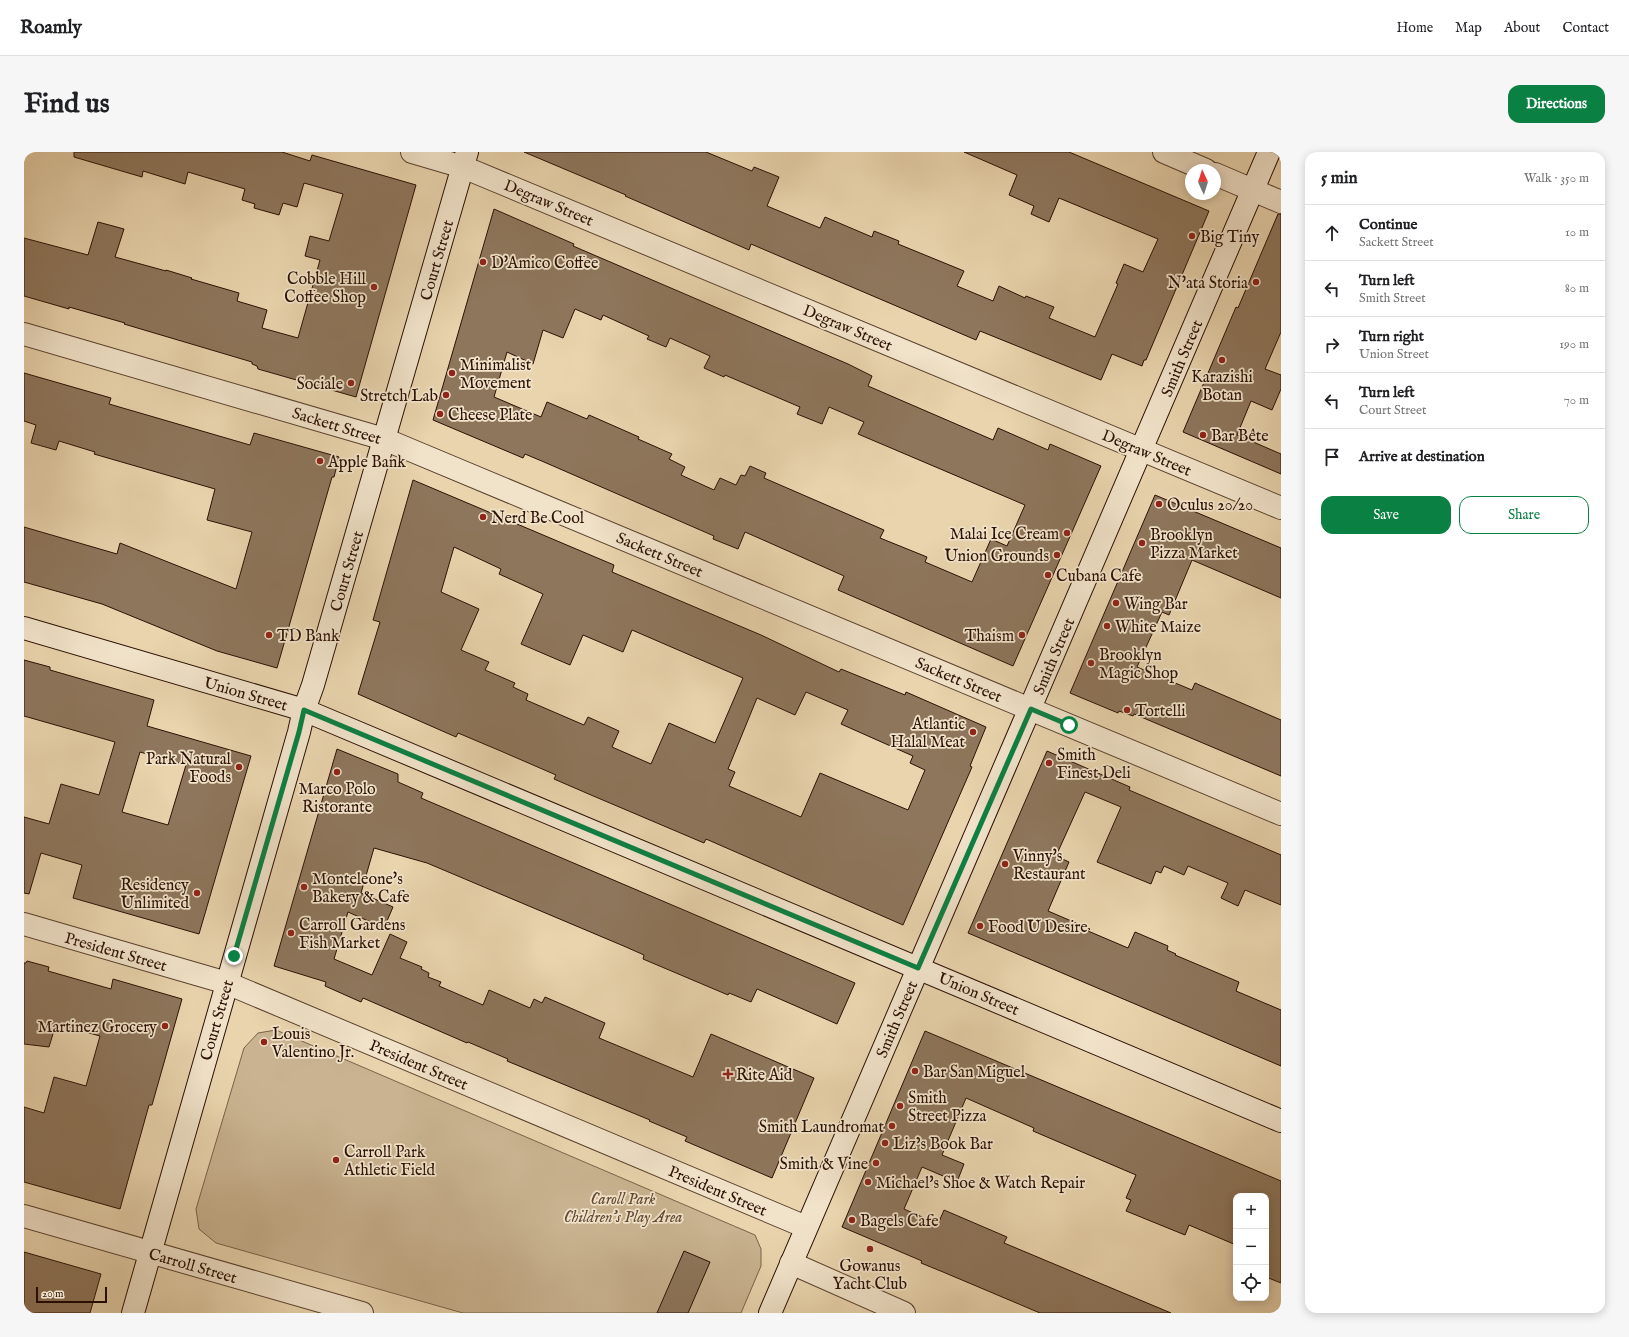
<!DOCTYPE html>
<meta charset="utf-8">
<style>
:root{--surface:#fff;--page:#f6f6f6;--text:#202124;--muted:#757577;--line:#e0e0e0;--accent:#0b8043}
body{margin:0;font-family:"IM FELL English",serif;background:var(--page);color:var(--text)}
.controls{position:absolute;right:12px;bottom:12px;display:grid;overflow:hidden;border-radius:8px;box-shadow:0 2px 10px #0003}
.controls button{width:36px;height:36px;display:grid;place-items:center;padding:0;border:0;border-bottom:1px solid var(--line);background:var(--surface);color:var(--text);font:20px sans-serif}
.compass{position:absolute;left:1161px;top:12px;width:36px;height:36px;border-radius:50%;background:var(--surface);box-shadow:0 2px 10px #0003;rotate:356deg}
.scale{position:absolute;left:12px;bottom:10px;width:71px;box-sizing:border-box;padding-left:4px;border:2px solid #2b1004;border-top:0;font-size:11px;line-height:14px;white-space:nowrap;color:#2b1004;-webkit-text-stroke:3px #f1e3ca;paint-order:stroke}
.stop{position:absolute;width:12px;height:12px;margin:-9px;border:3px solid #0b8043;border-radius:50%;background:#fff}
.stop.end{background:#0b8043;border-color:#fff;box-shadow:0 1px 4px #0008}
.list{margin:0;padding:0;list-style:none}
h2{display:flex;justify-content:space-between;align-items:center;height:52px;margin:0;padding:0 16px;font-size:17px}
h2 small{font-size:13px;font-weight:400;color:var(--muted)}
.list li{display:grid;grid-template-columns:26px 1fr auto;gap:12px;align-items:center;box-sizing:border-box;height:56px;padding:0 16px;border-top:1px solid var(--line)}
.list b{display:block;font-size:15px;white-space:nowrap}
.list p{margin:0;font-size:13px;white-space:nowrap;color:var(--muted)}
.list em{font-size:13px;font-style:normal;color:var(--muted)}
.actions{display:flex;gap:8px;padding:12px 16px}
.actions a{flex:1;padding:9px 0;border:1px solid var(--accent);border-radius:12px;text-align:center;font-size:14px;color:var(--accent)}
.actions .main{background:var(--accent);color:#fff}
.icon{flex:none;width:22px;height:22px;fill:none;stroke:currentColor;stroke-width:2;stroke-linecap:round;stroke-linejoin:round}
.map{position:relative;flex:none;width:1257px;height:1161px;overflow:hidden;border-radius:12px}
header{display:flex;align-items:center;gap:24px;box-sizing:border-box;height:56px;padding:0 20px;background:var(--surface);border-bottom:1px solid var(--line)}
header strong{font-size:19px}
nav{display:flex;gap:22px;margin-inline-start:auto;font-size:14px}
.intro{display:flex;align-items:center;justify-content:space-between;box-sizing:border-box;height:96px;padding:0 24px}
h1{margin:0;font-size:28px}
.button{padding:10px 18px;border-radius:12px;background:var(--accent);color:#fff;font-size:14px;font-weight:700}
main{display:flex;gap:24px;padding:0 24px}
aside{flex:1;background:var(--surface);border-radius:12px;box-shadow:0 2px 10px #0003}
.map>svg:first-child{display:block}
.green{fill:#c9b390;stroke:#7a624a}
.building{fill:#8e765c;stroke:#2b1004;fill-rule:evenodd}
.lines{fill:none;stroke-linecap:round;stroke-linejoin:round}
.street-casing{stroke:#5a412e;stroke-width:24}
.secondary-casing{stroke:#2b1004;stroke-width:24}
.street{stroke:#f1e3ca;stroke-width:22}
.secondary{stroke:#f1e3ca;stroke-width:22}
.route{stroke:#0b8043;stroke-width:5}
.poi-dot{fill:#8f2418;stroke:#f1e3ca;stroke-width:1.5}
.labels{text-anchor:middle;stroke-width:3.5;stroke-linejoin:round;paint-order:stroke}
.street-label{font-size:16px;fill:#2b1004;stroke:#f1e3ca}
.poi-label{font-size:16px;fill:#2b1004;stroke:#f1e3ca;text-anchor:start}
.park-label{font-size:16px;font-style:italic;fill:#624935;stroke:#f1e3ca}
</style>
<header>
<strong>Roamly</strong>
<nav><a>Home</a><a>Map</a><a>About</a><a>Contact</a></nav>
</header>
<div class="intro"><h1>Find us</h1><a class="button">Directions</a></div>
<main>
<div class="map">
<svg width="1257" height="1161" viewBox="0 0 1257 1161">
<rect width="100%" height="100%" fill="#e9d4ad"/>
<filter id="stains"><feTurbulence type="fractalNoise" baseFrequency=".005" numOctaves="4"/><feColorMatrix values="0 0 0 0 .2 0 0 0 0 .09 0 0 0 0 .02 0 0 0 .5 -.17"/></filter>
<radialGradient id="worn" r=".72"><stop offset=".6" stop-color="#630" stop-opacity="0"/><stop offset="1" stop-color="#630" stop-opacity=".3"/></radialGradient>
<!-- green -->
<path class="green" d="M252,878L731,1083L737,1097V1114L717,1161H439L192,1091L175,1077L172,1057L220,896L234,881Z"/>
<!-- building -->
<g class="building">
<path d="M50,0H258L286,9L288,3L392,33L332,245L234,217L233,214L228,212V210L100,172L101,171L45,155V157L0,144V86L64,103L74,70L100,77L91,105L142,119V118L168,126L167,127L215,141L213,149L243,158L238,176L274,186L296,108L281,104L286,84L305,89L319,42L280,31L273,55L259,51L255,63L230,56L231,52L218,48L221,37L164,20L161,32L119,19L118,25L50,5Z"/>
<path d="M500,0H682L728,19L730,15L755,25L743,54L796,76L801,65L848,85L850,79L875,89L874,92L940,119L933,134L969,149L975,134L1001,146L1002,144L1030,155L1025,166L1071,185L1094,132L1092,131L1100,112L1119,120L1134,87L1035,46L1025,70L1007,62L1010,54L985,43L993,23L940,0H1045L1185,59L1122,208H1120L1118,214L1088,202L1077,228L956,179L952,188L727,92L725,98L601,44L602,43Z"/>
<path d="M470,57L550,92L549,94L824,212L848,224L844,234L969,288L974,276L1024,298L1026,292L1077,314L989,514L814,438L820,424L746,391L721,380L714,397L689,387L690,384L520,310L501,302L499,306L409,268ZM551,157L577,168L579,163L625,184L623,187L642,195L646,186L686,204L680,216L700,225L701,223L776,255L773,262L798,272L805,255L840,270L834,282L1001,353L983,394L967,387L948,430L901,410L903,405L856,386L860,378L740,326L742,321L726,314L721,324L717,323L712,333L696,326L690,338L657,323L661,315L645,307L648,302L614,287L615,285L565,263L563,267L523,250L517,265L470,245L483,200L509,212L519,178L539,186Z"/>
<path d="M1254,62H1257V180L1241,217L1257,223V237L1248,258L1227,249L1213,283L1257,302V322L1159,280L1212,155L1214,156Z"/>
<path d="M0,221L87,246L85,252L226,293L230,281L315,305L310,325H308L253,516L193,499L78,452L0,430V375L93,402L96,391L212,437L228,380L183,368L191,337L70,302L71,300L35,289L32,298L7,291L12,273L0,269Z"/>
<path d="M389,328L590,413L588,420L737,483L815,520L817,517L881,543L882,540L962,575L946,614L948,615L879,773L682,687L680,691L567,643L530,627L532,623L479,600L434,581L432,585L334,542L356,470L349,468ZM430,395L477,417L475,422L519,442L497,492L546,513L559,483L599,500L608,478L719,526L691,591L645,571L627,612L588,595L595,579L564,565L560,573L502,548L504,542L489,535L491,531L461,518L465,510L437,498L455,457L417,440ZM782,540L824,558L817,572L889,604L886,611L901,618L884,658L796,621L777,665L705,634L711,620L704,617L733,546L771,563Z"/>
<path d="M1131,343L1257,396V446L1168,408L1145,463L1138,460L1113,515L1168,538L1171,531L1257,568V624L1110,562L1109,564L1095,559L1094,561L1046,541Z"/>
<path d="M0,508L26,515V518L130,548L123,574L227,604L175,782L49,746L58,713L17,701L5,742L0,741V665L25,672L37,632L75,643L91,590L0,564ZM116,600L162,613L144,673L98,660Z"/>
<path d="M313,597L374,622V630L399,641L397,646L831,831L813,872L733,837L727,850L705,841L704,843L619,807L620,803L602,795L403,711L350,696L337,741L369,755L360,776L324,760L310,807L348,823L366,782L383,790L376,806L398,815L397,817L405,821L404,825L417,830L415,834L459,853L465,838L506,856L510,847L518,851L521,845L581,871L575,886L669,925L687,882L790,926L748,1026L661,989L663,985L625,969L626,968L483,909L484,907L444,890L443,891L339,846L337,850L301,834L302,830L250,814Z"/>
<path d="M1023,599L1106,635L1105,638L1257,703V753L1221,738L1214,754L1197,746L1204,731L1164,714L1160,723L1140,714L1137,721L1132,719L1127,732L1073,710L1097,655L1061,640L1032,704L1045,710L1024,759L1066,777L1064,779L1104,796L1111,780L1144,794L1143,798L1152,802L1151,803L1215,830L1212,839L1257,858V914L944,781Z"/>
<path d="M3,809L25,815L24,819L87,837L89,827L158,847L128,953H125L96,1057L0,1030V955L20,961L30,925L62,934L76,884L32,872L25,895L0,892V811H2Z"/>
<path d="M901,879L1257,1029V1131L1242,1125V1044H1212V1093L1165,1073L1161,1083L1102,1059L1107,1048L1102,1046L1112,1023L1009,979L1010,976L942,946L918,1003L940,1012L933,1030L898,1015L880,1057L914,1072L920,1058L983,1085L980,1091L1147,1161H1016L919,1120L897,1111L898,1109L818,1075Z"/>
<path d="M660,1099L686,1110L664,1161H633Z"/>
<path d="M0,1100L77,1122L66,1161H0Z"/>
</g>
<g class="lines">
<!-- street casing -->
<g class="street-casing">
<g id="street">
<path d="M388,0L439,15L1257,356"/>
<path d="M1140,0L1182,18"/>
<path d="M1191,22L1257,50"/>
<path d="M0,182L360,287L1257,662"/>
<path d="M0,772L203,831L782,1075"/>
<path d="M0,1064L338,1161"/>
<path d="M767,1111L880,1161"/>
</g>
</g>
<!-- secondary casing -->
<g class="secondary-casing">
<g id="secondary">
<path d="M0,476L280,558L1257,969"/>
<path d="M109,1161L275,580L280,558L289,533L443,0"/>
<path d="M746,1161L1245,0"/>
</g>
</g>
<!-- street -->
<use href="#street" class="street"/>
<!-- secondary -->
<use href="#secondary" class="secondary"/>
</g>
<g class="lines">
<!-- route -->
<path class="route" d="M210,804L275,580L280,558L894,816L1007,557L1045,573"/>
</g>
<!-- markers -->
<g class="poi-dot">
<circle cx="1168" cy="84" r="4"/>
<circle cx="459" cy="110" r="4"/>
<circle cx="1232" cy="130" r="4"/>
<circle cx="350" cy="135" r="4"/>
<circle cx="1198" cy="208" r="4"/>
<circle cx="428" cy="221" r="4"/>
<circle cx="327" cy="231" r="4"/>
<circle cx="422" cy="243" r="4"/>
<circle cx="416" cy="262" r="4"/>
<circle cx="1179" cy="283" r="4"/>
<circle cx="296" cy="309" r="4"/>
<circle cx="1135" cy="352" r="4"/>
<circle cx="459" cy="365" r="4"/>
<circle cx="1043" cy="381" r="4"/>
<circle cx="1118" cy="391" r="4"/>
<circle cx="1033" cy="403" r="4"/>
<circle cx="1024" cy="423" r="4"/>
<circle cx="1092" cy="451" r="4"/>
<circle cx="1083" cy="474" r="4"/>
<circle cx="245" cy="483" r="4"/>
<circle cx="998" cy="483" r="4"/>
<circle cx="1067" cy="511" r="4"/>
<circle cx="1103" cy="558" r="4"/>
<circle cx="949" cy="580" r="4"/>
<circle cx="1025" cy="611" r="4"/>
<circle cx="215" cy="615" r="4"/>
<circle cx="313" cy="620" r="4"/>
<circle cx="981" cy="712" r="4"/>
<circle cx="280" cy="735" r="4"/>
<circle cx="173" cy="741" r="4"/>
<circle cx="956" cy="774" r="4"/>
<circle cx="267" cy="781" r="4"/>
<circle cx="141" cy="874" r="4"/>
<circle cx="240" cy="890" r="4"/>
<circle cx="891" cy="919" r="4"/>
<path d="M702 916h4v4h4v4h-4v4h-4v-4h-4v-4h4z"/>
<circle cx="876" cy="954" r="4"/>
<circle cx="868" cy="974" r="4"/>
<circle cx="861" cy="991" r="4"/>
<circle cx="312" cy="1008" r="4"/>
<circle cx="852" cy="1011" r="4"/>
<circle cx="844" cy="1030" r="4"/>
<circle cx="828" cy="1068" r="4"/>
<circle cx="846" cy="1097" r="4"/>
</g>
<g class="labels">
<!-- street labels -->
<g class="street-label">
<text transform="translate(525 50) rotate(23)" y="6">Degraw Street</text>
<text transform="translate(412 108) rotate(-74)" y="6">Court Street</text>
<text transform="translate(824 175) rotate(23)" y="6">Degraw Street</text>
<text transform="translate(1157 206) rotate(-67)" y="6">Smith Street</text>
<text transform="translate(313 273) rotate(17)" y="6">Sackett Street</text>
<text transform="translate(1123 300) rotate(23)" y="6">Degraw Street</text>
<text transform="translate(636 402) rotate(23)" y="6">Sackett Street</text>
<text transform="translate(322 419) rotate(-74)" y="6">Court Street</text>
<text transform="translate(1029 504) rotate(-67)" y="6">Smith Street</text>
<text transform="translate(935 527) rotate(23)" y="6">Sackett Street</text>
<text transform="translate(222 541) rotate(16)" y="6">Union Street</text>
<text transform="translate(92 799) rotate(16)" y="6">President Street</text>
<text transform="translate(955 841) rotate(23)" y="6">Union Street</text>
<text transform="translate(872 867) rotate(-67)" y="6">Smith Street</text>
<text transform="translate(192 868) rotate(-74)" y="6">Court Street</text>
<text transform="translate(395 912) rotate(23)" y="6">President Street</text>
<text transform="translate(694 1038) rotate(23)" y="6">President Street</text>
<text transform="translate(169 1113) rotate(16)" y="6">Carroll Street</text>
</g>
<!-- poi labels -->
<g class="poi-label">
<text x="1176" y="90">Big Tiny</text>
<text x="467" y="116">D'Amico Coffee</text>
<text x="342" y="132" text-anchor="end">Cobble Hill<tspan x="342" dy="18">Coffee Shop</tspan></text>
<text x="1224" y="136" text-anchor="end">N'ata Storia</text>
<text x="436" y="218">Minimalist<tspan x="436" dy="18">Movement</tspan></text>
<text x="1198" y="230" text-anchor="middle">Karazishi<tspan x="1198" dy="18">Botan</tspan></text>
<text x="319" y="237" text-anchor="end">Sociale</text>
<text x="414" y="249" text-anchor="end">Stretch Lab</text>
<text x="424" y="268">Cheese Plate</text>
<text x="1187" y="289">Bar Bête</text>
<text x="304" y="315">Apple Bank</text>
<text x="1143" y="358">Oculus 20/20</text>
<text x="467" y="371">Nerd Be Cool</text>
<text x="1035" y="387" text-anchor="end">Malai Ice Cream</text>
<text x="1126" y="388">Brooklyn<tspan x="1126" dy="18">Pizza Market</tspan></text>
<text x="1025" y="409" text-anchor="end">Union Grounds</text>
<text x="1032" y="429">Cubana Cafe</text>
<text x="1100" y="457">Wing Bar</text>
<text x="1091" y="480">White Maize</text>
<text x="253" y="489">TD Bank</text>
<text x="990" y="489" text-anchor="end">Thaism</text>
<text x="1075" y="508">Brooklyn<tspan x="1075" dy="18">Magic Shop</tspan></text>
<text x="1111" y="564">Tortelli</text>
<text x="941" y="577" text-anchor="end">Atlantic<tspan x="941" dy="18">Halal Meat</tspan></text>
<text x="1033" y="608">Smith<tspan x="1033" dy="18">Finest Deli</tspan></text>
<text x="207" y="612" text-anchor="end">Park Natural<tspan x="207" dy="18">Foods</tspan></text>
<text x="313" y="642" text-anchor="middle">Marco Polo<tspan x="313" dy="18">Ristorante</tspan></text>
<text x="989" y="709">Vinny's<tspan x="989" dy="18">Restaurant</tspan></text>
<text x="288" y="732">Monteleone's<tspan x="288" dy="18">Bakery &amp; Cafe</tspan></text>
<text x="165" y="738" text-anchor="end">Residency<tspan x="165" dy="18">Unlimited</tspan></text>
<text x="275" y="778">Carroll Gardens<tspan x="275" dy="18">Fish Market</tspan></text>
<text x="964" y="780">Food U Desire</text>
<text x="133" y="880" text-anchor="end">Martinez Grocery</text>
<text x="248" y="887">Louis<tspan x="248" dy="18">Valentino Jr.</tspan></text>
<text x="899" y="925">Bar San Miguel</text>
<text x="712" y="928">Rite Aid</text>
<text x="884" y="951">Smith<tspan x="884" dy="18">Street Pizza</tspan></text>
<text x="860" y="980" text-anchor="end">Smith Laundromat</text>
<text x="869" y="997">Liz’s Book Bar</text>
<text x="320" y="1005">Carroll Park<tspan x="320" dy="18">Athletic Field</tspan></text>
<text x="844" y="1017" text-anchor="end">Smith &amp; Vine</text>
<text x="852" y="1036">Michael's Shoe &amp; Watch Repair</text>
<text x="836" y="1074">Bagels Cafe</text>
<text x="846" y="1119" text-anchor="middle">Gowanus<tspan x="846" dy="18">Yacht Club</tspan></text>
</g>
<!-- park labels -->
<g class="park-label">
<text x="599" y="1052">Caroll Park<tspan x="599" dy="18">Children's Play Area</tspan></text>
</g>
</g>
<rect width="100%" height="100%" filter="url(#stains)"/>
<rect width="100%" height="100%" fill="url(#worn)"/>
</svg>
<div class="controls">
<button>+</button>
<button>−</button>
<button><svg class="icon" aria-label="locate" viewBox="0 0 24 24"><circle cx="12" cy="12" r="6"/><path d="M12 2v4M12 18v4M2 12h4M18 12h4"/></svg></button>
</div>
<svg class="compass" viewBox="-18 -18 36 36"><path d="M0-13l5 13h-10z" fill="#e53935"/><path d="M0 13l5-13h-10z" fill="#757577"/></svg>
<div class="scale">20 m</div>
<div class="stop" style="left:1045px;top:573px"></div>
<div class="stop end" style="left:210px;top:804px"></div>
</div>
<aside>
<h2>5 min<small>Walk · 350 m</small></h2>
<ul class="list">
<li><svg class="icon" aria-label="ahead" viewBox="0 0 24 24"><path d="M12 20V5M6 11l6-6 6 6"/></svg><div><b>Continue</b><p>Sackett Street</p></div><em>10 m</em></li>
<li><svg class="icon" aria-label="left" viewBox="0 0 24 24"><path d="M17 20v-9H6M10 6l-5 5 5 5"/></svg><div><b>Turn left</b><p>Smith Street</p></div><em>80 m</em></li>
<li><svg class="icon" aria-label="right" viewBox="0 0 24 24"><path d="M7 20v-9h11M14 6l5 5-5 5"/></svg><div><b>Turn right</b><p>Union Street</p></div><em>190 m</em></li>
<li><svg class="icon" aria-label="left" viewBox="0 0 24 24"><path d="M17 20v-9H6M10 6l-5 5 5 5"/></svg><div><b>Turn left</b><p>Court Street</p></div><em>70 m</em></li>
<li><svg class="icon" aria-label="arrive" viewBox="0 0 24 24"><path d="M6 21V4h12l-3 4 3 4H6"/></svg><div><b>Arrive at destination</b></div></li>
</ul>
<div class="actions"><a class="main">Save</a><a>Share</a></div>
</aside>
</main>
